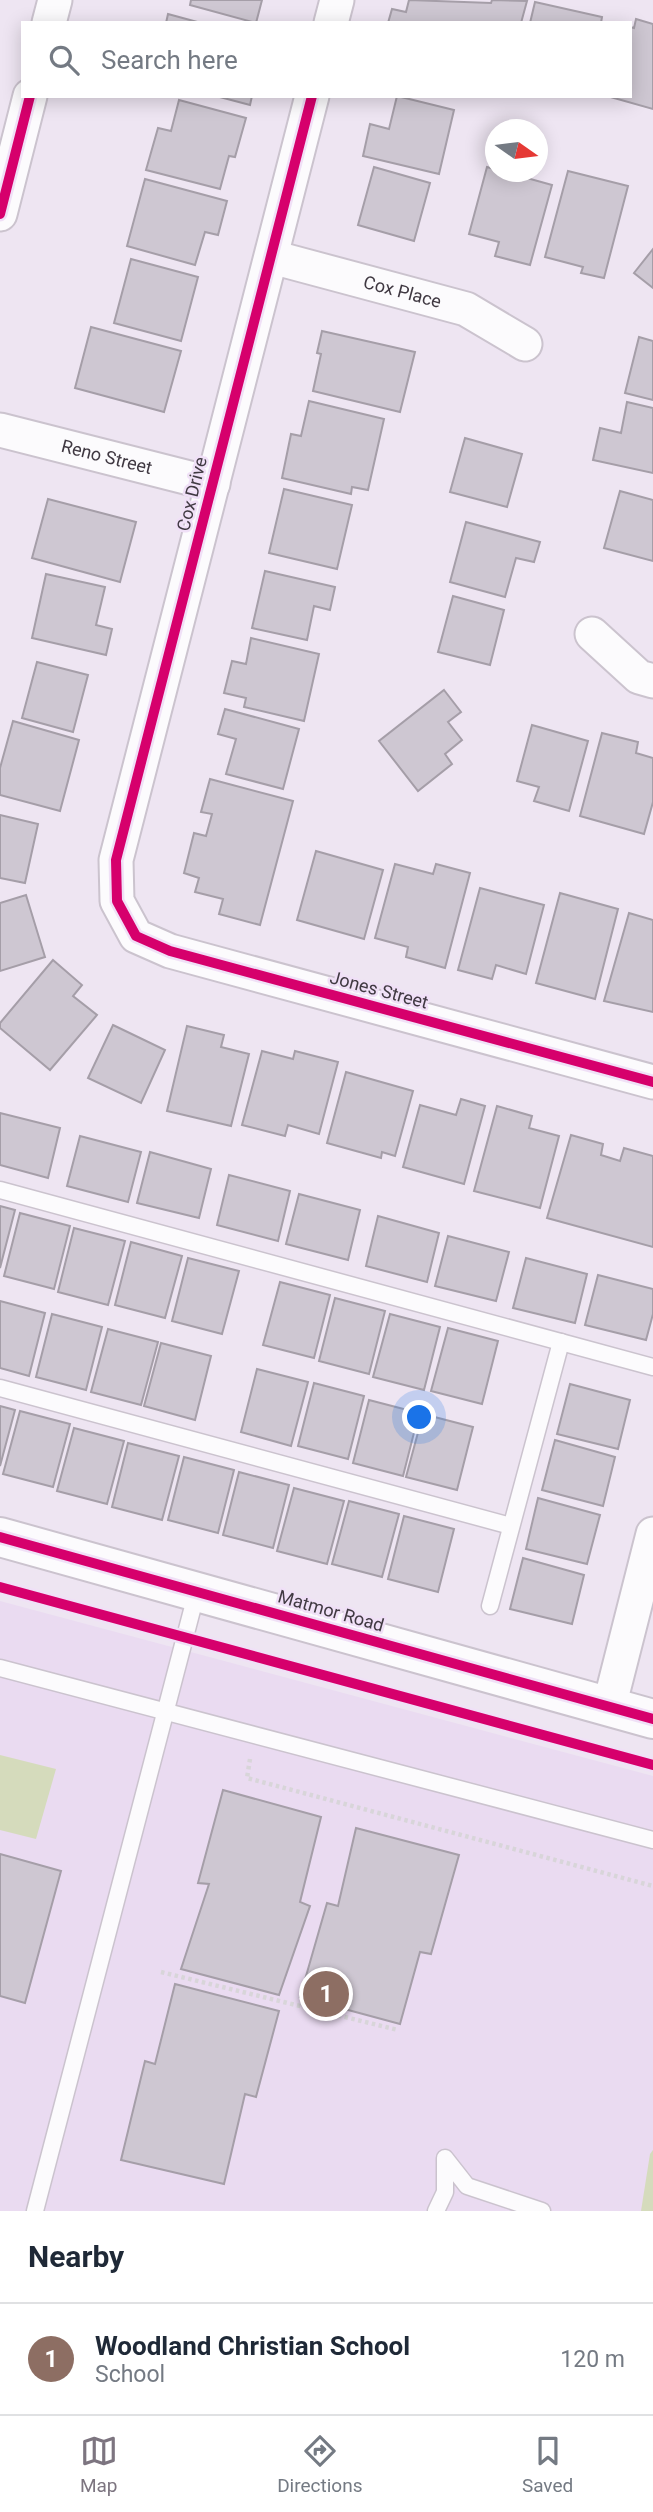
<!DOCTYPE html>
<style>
:root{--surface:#fff;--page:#f6f6f7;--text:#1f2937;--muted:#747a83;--line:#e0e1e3;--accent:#7d7580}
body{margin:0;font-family:Roboto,sans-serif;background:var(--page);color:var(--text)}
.compass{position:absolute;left:485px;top:119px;width:63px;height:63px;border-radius:50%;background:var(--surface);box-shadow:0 4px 18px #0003;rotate:104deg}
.you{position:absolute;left:420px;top:1418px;width:24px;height:24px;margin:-18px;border:5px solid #fff;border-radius:50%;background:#1a73e8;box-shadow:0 0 0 10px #1a73e833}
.badge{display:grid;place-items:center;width:46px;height:46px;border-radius:50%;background:var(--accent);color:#fff;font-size:23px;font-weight:700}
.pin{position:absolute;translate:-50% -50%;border:4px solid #fff;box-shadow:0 2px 7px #0006}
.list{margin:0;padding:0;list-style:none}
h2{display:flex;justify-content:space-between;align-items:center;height:91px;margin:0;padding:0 28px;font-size:30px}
h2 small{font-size:23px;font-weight:400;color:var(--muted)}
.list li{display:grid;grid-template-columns:46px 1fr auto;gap:21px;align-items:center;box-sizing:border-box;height:112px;padding:0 28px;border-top:2px solid var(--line)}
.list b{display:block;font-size:26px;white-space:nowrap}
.list p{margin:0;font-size:23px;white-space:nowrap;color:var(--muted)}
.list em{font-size:23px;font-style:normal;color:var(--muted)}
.icon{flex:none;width:38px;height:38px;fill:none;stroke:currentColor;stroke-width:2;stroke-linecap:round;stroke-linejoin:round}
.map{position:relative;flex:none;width:653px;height:2211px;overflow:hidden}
.search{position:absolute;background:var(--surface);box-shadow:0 4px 18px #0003;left:21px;right:21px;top:21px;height:77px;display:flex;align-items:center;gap:18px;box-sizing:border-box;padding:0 24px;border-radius:0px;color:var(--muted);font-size:26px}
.sheet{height:203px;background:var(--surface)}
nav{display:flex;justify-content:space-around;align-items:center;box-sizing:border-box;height:98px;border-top:2px solid var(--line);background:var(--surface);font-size:19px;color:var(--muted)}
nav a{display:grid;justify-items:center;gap:4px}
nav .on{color:var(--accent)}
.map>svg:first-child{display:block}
.built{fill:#eadbf1}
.green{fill:#d5dbbc}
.building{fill:#cec7d2;stroke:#a59ea8;stroke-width:2}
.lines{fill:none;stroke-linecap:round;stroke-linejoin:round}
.lane-casing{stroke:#cbc3ce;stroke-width:19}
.street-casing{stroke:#cbc3ce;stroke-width:37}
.secondary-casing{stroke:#cbc3ce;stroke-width:42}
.path{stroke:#d8d5d9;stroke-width:4.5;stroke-dasharray:3.5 3.5;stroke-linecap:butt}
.lane{stroke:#fcfbfd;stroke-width:16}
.street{stroke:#fcfbfd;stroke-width:33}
.secondary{stroke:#fcfbfd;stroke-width:38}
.cycleway-casing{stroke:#f0e0f7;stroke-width:15}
.cycleway{stroke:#d6006c;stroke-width:10}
.labels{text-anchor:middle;stroke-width:5;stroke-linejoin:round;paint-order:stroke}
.street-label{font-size:18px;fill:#403942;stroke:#f0e0f7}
</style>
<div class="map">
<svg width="653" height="2211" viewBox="0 0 653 2211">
<rect width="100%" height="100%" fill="#eee5f2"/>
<!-- built -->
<path class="built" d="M0,1601L653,1776V2211H0Z"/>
<!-- green -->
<g class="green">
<path d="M0,1755L56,1769L36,1839L0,1830Z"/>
<path d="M653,2150V2211H641L650,2154Z"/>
</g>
<!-- building -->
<g class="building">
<path d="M191,0H262L256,23L190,5Z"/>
<path d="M409,0L491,3L492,0L527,1L521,23H388L392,9L406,12Z"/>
<path d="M535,2L602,17L601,23H530Z"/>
<path d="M168,14L201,23H166Z"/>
<path d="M636,19L653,24V109L607,96H630V27L634,28Z"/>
<path d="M216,96H252L250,105Z"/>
<path d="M397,96L454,110L439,174L363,156L370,124L389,129Z"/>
<path d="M179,100L246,118L235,157L229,156L220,189L146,170L158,128L171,131Z"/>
<path d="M374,167L430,183L414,241L358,225Z"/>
<path d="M487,167L552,185L530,265L495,256L499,242L469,234Z"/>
<path d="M568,171L628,186L604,278L581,273L583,267L545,257Z"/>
<path d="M145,179L227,201L218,235L205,232L195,265L127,246Z"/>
<path d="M653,249V288L634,273Z"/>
<path d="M131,259L198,277L181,341L114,323Z"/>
<path d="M91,327L181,351L164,412L75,388Z"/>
<path d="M322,331L415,352L400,412L313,391L321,354L317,353Z"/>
<path d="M639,337L653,341V400L625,393Z"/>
<path d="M309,401L384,419L368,490L352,487L351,494L282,478L291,434L301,436Z"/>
<path d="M627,402L653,408V473L593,460L600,428L621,433Z"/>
<path d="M465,438L522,454L507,507L450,492Z"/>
<path d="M284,489L352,505L337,569L269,553Z"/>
<path d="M620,491L653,500V561L604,548Z"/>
<path d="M48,499L136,522L120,582L32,558Z"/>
<path d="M466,522L540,542L534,562L516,558L505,597L450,582Z"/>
<path d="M265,571L335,587L330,610L314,606L307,640L252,628Z"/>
<path d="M46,574L105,587L96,625L112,629L106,655L32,638Z"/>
<path d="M453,596L504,610L490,665L438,652Z"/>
<path d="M251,638L319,654L304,721L244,707L246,698L224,693L232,661L246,664Z"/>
<path d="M37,662L88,675L73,732L22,718Z"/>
<path d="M444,690L461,712L448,722L462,740L445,754L452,764L418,791L379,741Z"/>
<path d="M225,709L299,729L283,789L226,774L236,739L218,734Z"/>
<path d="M13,721L79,740L60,811L0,795V768Z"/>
<path d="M532,725L588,741L569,811L534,801L539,787L517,781Z"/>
<path d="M602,733L638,742L636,753L653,758V802L644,834L580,816Z"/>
<path d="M210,779L293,801L260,925L219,914L223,899L195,892L199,878L184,873L194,833L206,836L212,814L201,812Z"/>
<path d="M0,815L38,824L25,883L0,878Z"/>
<path d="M316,851L383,870L364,939L297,920Z"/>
<path d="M395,864L433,874L436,864L470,873L445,968L406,957L408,947L375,938Z"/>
<path d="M480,888L544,905L526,974L496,965L492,979L458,970Z"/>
<path d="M560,893L618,909L595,999L536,983Z"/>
<path d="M26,895L45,957L0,971V903Z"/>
<path d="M629,913L653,920V1012L604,1001Z"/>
<path d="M53,960L82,985L73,996L97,1015L50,1070L0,1028V1023Z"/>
<path d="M113,1025L165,1050L141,1103L88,1078Z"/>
<path d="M187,1026L224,1035L221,1047L249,1054L231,1126L167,1111Z"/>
<path d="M262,1051L293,1059L295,1051L338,1062L319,1134L288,1125L285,1136L242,1125Z"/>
<path d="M346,1072L413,1091L395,1156L382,1152L381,1158L327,1143Z"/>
<path d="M461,1099L485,1106L464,1184L403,1167L420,1105L456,1115Z"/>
<path d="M497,1106L532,1116L529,1128L559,1136L540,1208L474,1191Z"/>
<path d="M0,1113L60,1128L48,1178L0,1165Z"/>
<path d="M571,1135L603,1144L601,1155L620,1161L624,1148L653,1156V1247L547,1218Z"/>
<path d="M80,1136L141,1152L128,1202L67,1186Z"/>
<path d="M150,1152L211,1169L199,1218L137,1203Z"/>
<path d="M229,1175L290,1191L278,1241L217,1225Z"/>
<path d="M299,1194L360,1210L348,1260L286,1244Z"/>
<path d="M0,1206L15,1210L0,1268Z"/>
<path d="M20,1213L70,1226L54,1289L4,1276Z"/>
<path d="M378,1216L439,1233L427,1282L366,1266Z"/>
<path d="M74,1228L125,1241L108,1305L58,1292Z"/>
<path d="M448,1236L509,1252L496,1301L435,1286Z"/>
<path d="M131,1242L182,1256L165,1318L115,1305Z"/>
<path d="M188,1258L239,1271L222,1334L172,1321Z"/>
<path d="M526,1258L587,1274L575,1323L513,1308Z"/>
<path d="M598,1275L653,1289V1314L646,1340L585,1325Z"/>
<path d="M280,1282L330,1295L314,1358L263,1345Z"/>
<path d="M335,1298L385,1311L369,1374L319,1361Z"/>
<path d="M0,1301L45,1313L29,1376L0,1368Z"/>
<path d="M52,1314L102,1327L86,1390L36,1377Z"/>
<path d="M390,1314L440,1327L424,1390L373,1377Z"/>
<path d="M448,1328L498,1341L482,1404L431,1391Z"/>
<path d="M108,1329L158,1342L141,1405L91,1392Z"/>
<path d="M161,1343L211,1356L195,1420L144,1406Z"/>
<path d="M257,1369L308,1382L291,1446L241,1432Z"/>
<path d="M314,1383L364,1396L348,1459L298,1446Z"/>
<path d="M570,1384L630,1400L618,1449L557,1434Z"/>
<path d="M369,1400L419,1413L403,1476L353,1463Z"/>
<path d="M0,1406L15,1410L0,1466Z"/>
<path d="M20,1411L70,1424L53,1487L3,1474Z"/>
<path d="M423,1414L473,1427L457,1490L406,1477Z"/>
<path d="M74,1428L124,1441L107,1504L57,1491Z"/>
<path d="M555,1440L615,1457L603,1506L542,1490Z"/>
<path d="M128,1443L179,1456L162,1520L112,1507Z"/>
<path d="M184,1457L234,1470L218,1533L168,1520Z"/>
<path d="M239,1472L289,1485L273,1548L223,1535Z"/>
<path d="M294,1488L344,1501L327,1564L277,1551Z"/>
<path d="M538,1498L600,1515L587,1564L526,1549Z"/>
<path d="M349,1501L399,1514L382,1577L332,1564Z"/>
<path d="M404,1516L454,1529L438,1592L388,1579Z"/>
<path d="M523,1558L584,1575L572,1624L510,1609Z"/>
<path d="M223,1790L321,1817L300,1902L310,1906L279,1995L181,1969L209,1884L198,1883Z"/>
<path d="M356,1828L459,1855L431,1954L420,1952L400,2024L300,1997L327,1903L338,1906Z"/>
<path d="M0,1854L61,1871L25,2003L0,1996Z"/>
<path d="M175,1984L279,2011L256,2097L245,2094L224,2184L121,2160L145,2061L155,2064Z"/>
</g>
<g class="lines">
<!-- lane casing -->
<g class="lane-casing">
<g id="lane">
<path d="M0,1190L653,1367"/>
<path d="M0,1388L511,1526"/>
<path d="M490,1606L561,1342"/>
<path d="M0,1668L653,1840"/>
<path d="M35,2211L197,1591"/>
<path d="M436,2211L445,2192V2158L467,2186L542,2211"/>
</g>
</g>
<!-- street casing -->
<g class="street-casing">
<g id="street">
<path d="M49,23L55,0"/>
<path d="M331,23L337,0"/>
<path d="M312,96L116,860L117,901L136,936L170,951L653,1082"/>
<path d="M0,214L30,96"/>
<path id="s1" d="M272,257L466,309L525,344"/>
<path id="s2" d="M0,430L213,484"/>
<path d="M592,634L639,677L653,681"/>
<path d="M609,1707L653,1534"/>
</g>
</g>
<!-- secondary casing -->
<g class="secondary-casing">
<path id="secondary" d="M0,1537L653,1719"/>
</g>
<!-- path -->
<g class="path">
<path d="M250,1759L247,1778L653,1886"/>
<path d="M161,1972L398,2030"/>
</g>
<!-- lane -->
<use href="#lane" class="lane"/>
<!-- street -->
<use href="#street" class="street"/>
<!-- secondary -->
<use href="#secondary" class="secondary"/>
<!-- cycleway casing -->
<g class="cycleway-casing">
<g id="cycleway">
<path d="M312,96L116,860L117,901L136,936L170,951L653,1082"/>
<path d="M0,214L30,96"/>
<path d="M0,1537L653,1719"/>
<path d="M0,1587L653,1765"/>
</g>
</g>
<!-- cycleway -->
<use href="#cycleway" class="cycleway"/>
</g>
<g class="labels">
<!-- street labels -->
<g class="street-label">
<text dy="6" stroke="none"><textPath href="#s1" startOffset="135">Cox Place</textPath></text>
<text dy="6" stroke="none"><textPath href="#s2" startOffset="110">Reno Street</textPath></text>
<text transform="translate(192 494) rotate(-76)" y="6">Cox Drive</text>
<text transform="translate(379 990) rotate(15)" y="6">Jones Street</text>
<text transform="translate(331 1611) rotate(16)" y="6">Matmor Road</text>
</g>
</g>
</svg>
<svg class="compass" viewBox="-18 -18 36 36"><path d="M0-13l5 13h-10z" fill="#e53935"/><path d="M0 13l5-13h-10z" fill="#747a83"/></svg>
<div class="you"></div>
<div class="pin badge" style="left:326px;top:1994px;background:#8d6e63">1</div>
<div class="search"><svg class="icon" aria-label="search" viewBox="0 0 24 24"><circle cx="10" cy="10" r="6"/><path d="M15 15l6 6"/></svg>Search here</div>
</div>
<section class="sheet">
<h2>Nearby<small></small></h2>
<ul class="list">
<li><span class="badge" style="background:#8d6e63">1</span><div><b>Woodland Christian School</b><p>School</p></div><em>120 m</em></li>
</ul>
</section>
<nav>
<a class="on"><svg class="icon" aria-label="map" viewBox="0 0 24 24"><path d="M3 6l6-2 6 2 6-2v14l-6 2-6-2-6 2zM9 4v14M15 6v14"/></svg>Map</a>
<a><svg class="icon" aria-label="directions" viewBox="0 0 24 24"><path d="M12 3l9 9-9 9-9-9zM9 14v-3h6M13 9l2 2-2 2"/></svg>Directions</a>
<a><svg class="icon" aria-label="saved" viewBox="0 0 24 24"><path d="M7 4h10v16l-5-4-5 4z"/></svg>Saved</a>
</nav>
